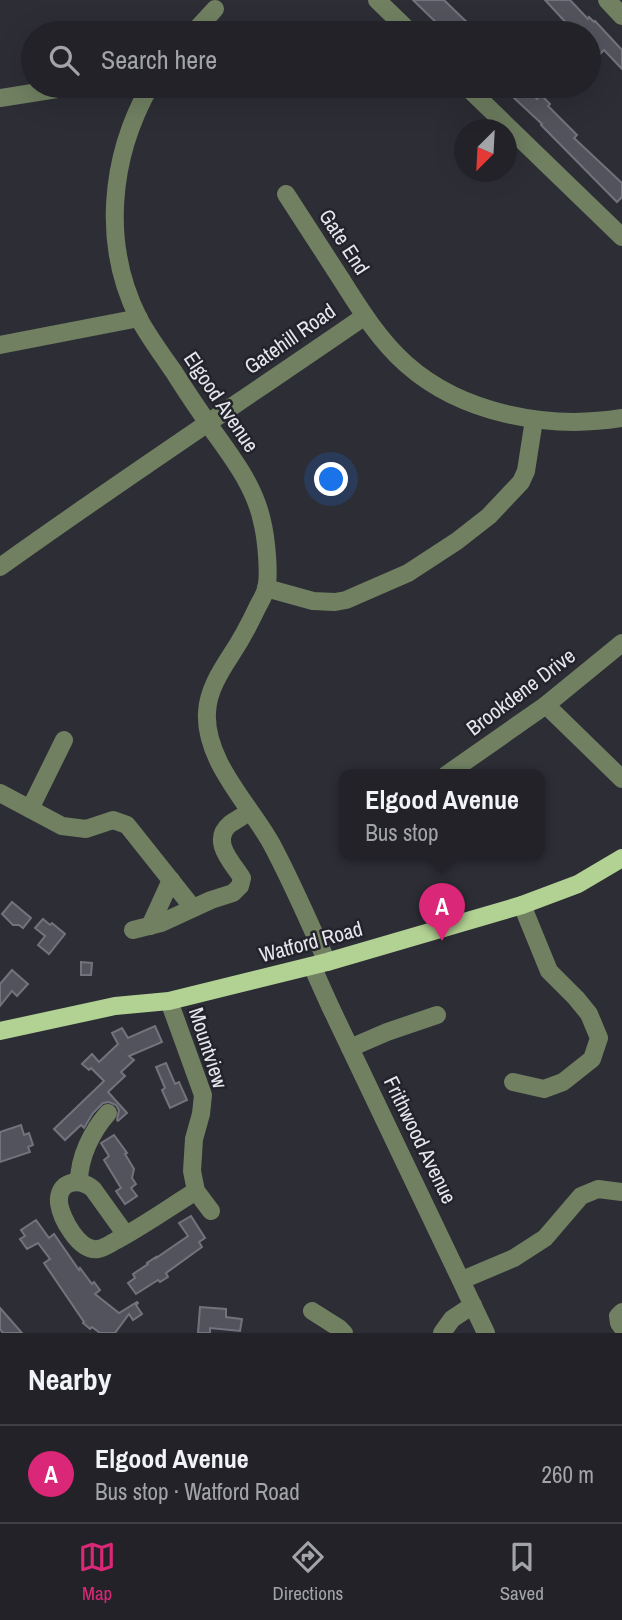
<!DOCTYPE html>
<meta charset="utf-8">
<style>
:root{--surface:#222228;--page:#2a2a30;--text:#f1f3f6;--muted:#a2a4a8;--line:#3f3f45;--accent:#db2777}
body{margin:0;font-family:"Archivo Narrow",sans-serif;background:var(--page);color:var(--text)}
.compass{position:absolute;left:454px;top:119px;width:63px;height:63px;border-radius:50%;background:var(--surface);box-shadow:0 7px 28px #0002;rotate:204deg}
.you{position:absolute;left:332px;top:480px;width:24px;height:24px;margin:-18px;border:5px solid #fff;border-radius:50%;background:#1a73e8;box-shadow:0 0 0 10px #1a73e833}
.badge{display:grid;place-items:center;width:46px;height:46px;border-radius:50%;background:var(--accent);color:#fff;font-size:23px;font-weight:700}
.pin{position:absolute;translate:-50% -58px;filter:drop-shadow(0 2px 4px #0008)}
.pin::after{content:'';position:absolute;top:37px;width:24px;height:21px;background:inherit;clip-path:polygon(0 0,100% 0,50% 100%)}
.popup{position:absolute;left:339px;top:769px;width:206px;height:91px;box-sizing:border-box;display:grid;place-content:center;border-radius:14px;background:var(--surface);filter:drop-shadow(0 2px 5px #0005);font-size:23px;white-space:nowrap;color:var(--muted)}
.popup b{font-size:26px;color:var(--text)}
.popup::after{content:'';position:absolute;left:50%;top:100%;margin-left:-14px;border:14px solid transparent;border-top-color:var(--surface)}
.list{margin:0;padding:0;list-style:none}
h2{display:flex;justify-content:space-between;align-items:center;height:91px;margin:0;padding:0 28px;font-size:30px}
h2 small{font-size:23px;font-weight:400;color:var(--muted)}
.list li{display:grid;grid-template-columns:46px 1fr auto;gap:21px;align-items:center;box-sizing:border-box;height:98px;padding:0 28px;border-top:2px solid var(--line)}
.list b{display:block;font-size:26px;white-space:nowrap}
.list p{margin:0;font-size:23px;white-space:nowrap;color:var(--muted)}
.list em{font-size:23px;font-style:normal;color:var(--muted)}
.icon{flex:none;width:38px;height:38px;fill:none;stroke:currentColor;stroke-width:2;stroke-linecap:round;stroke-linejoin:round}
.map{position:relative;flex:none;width:622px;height:1333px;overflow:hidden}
.search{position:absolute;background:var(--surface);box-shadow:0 7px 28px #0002;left:21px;right:21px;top:21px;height:77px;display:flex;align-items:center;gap:18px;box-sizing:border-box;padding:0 24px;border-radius:38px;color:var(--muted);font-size:26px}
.sheet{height:189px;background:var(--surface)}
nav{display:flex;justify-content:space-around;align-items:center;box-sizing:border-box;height:98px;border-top:2px solid var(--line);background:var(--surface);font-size:19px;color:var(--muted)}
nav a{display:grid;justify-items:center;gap:4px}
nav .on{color:var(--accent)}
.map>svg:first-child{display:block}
.building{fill:#53535d;stroke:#73737e;stroke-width:2}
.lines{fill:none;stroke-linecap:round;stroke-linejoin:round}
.minor{stroke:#708061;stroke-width:18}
.major{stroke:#b2d293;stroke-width:18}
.labels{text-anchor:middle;stroke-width:5;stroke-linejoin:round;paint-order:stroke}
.street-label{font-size:21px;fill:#e6e6ec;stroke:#23232c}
</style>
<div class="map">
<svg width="622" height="1333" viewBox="0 0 622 1333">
<rect width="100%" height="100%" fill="#2d2d36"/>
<!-- building -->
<g class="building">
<path d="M413,0H444L478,33H447Z"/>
<path d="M545,0H570L588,19L589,17L594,22L595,21L622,50V69L604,50L599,55L589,44V33H578L570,25L569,26Z"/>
<path d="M501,86H523L537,99L541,95L550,104L548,106L577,135L574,138L622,183V197L617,202L541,125L542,124Z"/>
<path d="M12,902L31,918L23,928L19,925H13L2,914Z"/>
<path d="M43,919L50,925L52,923L65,934L49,954L38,945L45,936L35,928Z"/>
<path d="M81,962L92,963L91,975H81Z"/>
<path d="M12,970L28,984L17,996L12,991L0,1006V984Z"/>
<path d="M155,1026L162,1042L129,1056L134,1060L121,1072L125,1076L108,1092L127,1113L118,1121L117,1120L119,1110L116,1105L109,1102L103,1103L93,1113L84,1128L81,1125L65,1140L54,1129L104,1081L91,1068L89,1070L82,1064L92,1054L99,1062L118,1044L112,1033L122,1028L128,1038Z"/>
<path d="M166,1063L175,1084L179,1082L187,1100L170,1108L162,1090L165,1088L156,1067Z"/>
<path d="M21,1125L24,1135L29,1133L33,1145L28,1147L30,1152L0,1162V1132Z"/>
<path d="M114,1135L127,1153L125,1154L134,1169L132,1178L136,1184L131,1188L137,1196L125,1204L116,1191L121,1188L104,1160L109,1156L101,1143Z"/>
<path d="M191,1216L205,1238L199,1242L202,1247L166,1273L168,1277L160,1282L158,1280L136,1294L128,1283L135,1278L133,1274L148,1264L147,1263L156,1257V1258L188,1236L179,1223Z"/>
<path d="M36,1220L49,1238L54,1234L79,1270L80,1268L92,1284L94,1282L100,1290L95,1294L119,1313L137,1302L138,1303L136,1305L142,1314L133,1320L129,1314L115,1333H100L92,1327L90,1329L83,1323L84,1322L44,1263L50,1259L38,1243L27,1249L20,1239L25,1236L21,1230Z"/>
<path d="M200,1307L226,1309V1317L242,1319L240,1331L210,1328V1333H198Z"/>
<path d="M0,1308L22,1333H3L0,1329Z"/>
</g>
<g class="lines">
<!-- minor -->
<g class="minor">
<path d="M377,0L411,33"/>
<path d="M607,0L622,16"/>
<path d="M193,33L215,9"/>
<path d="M150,86C110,157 101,244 139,319C149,337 162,355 174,372C185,390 197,407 209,425C230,455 254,484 262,521C266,537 270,574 266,589C264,596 260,602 257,608C249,625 241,640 231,655C220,672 208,691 207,712C204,760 249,804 271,843C292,882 309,922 327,962"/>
<path d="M466,86L622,237"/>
<path d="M0,98L76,86"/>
<path d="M286,194C304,222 323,251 341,279C360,309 379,340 406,364C462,414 549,430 622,418"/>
<path d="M0,345L139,318"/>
<path d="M0,567C120,481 243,400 365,316"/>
<path d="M266,588L313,601L335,602L346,600L408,573L457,541L489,516L521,482L526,471L534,420"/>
<path d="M546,705L622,779"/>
<path d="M446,775L546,705L622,643"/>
<path d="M0,793L62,826L86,829L113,820L127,825L193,908"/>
<path d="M30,809L64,740"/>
<path d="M150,926L171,880"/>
<path d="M133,930L161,923L211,900L233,893L240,886L242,878C232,862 210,841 230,824C236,820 243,816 249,812"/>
<path d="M312,966L330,1006L486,1333"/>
<path d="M169,1001L203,1095L201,1114L194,1139L192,1171L196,1191L211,1211"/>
<path d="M350,1048L387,1032L437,1015"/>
<path d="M513,1082L544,1089L563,1082L592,1059L599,1038L589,1014L576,998L549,971L522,905"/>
<path d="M79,1182C79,1157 92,1131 108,1113"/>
<path d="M126,1235L93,1189C79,1177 57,1181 59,1203C61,1218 79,1252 98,1249C105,1248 111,1243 117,1240C145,1225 170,1207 196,1191"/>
<path d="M462,1280L514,1258L545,1238L581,1196L598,1189L622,1192"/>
<path d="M312,1311L339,1328L344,1333"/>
<path d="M622,1312L618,1316L619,1323L622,1327"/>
<path d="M442,1333L452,1319L473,1305"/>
</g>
<!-- major -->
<path class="major" d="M0,1031L115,1006L169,1001L327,962L522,905L578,884L622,858"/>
</g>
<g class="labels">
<!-- street labels -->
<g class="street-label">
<text transform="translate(344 242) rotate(57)" y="7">Gate End</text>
<text transform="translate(290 339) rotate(-35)" y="7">Gatehill Road</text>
<text transform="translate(221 402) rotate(56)" y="7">Elgood Avenue</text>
<text transform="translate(521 692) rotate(-37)" y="7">Brookdene Drive</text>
<text transform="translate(311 942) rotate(-15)" y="7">Watford Road</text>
<text transform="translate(208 1048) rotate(72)" y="7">Mountview</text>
<text transform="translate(420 1140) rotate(64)" y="7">Frithwood Avenue</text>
</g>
</g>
</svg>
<svg class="compass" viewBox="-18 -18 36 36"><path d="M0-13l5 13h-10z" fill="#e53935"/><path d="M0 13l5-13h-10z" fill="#a2a4a8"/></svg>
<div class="you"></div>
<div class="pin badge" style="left:442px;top:941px">A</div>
<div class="popup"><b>Elgood Avenue</b>Bus stop</div>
<div class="search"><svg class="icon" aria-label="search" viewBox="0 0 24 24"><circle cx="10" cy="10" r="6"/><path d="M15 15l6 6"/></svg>Search here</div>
</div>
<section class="sheet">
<h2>Nearby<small></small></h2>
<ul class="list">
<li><span class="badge">A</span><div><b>Elgood Avenue</b><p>Bus stop · Watford Road</p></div><em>260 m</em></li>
</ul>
</section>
<nav>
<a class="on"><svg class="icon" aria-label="map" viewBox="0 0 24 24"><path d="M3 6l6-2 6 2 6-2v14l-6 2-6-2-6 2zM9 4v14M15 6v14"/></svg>Map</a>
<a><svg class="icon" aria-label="directions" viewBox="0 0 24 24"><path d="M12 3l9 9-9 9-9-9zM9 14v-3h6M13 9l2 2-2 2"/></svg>Directions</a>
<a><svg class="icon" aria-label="saved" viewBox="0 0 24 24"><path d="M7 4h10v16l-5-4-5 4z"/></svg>Saved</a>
</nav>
